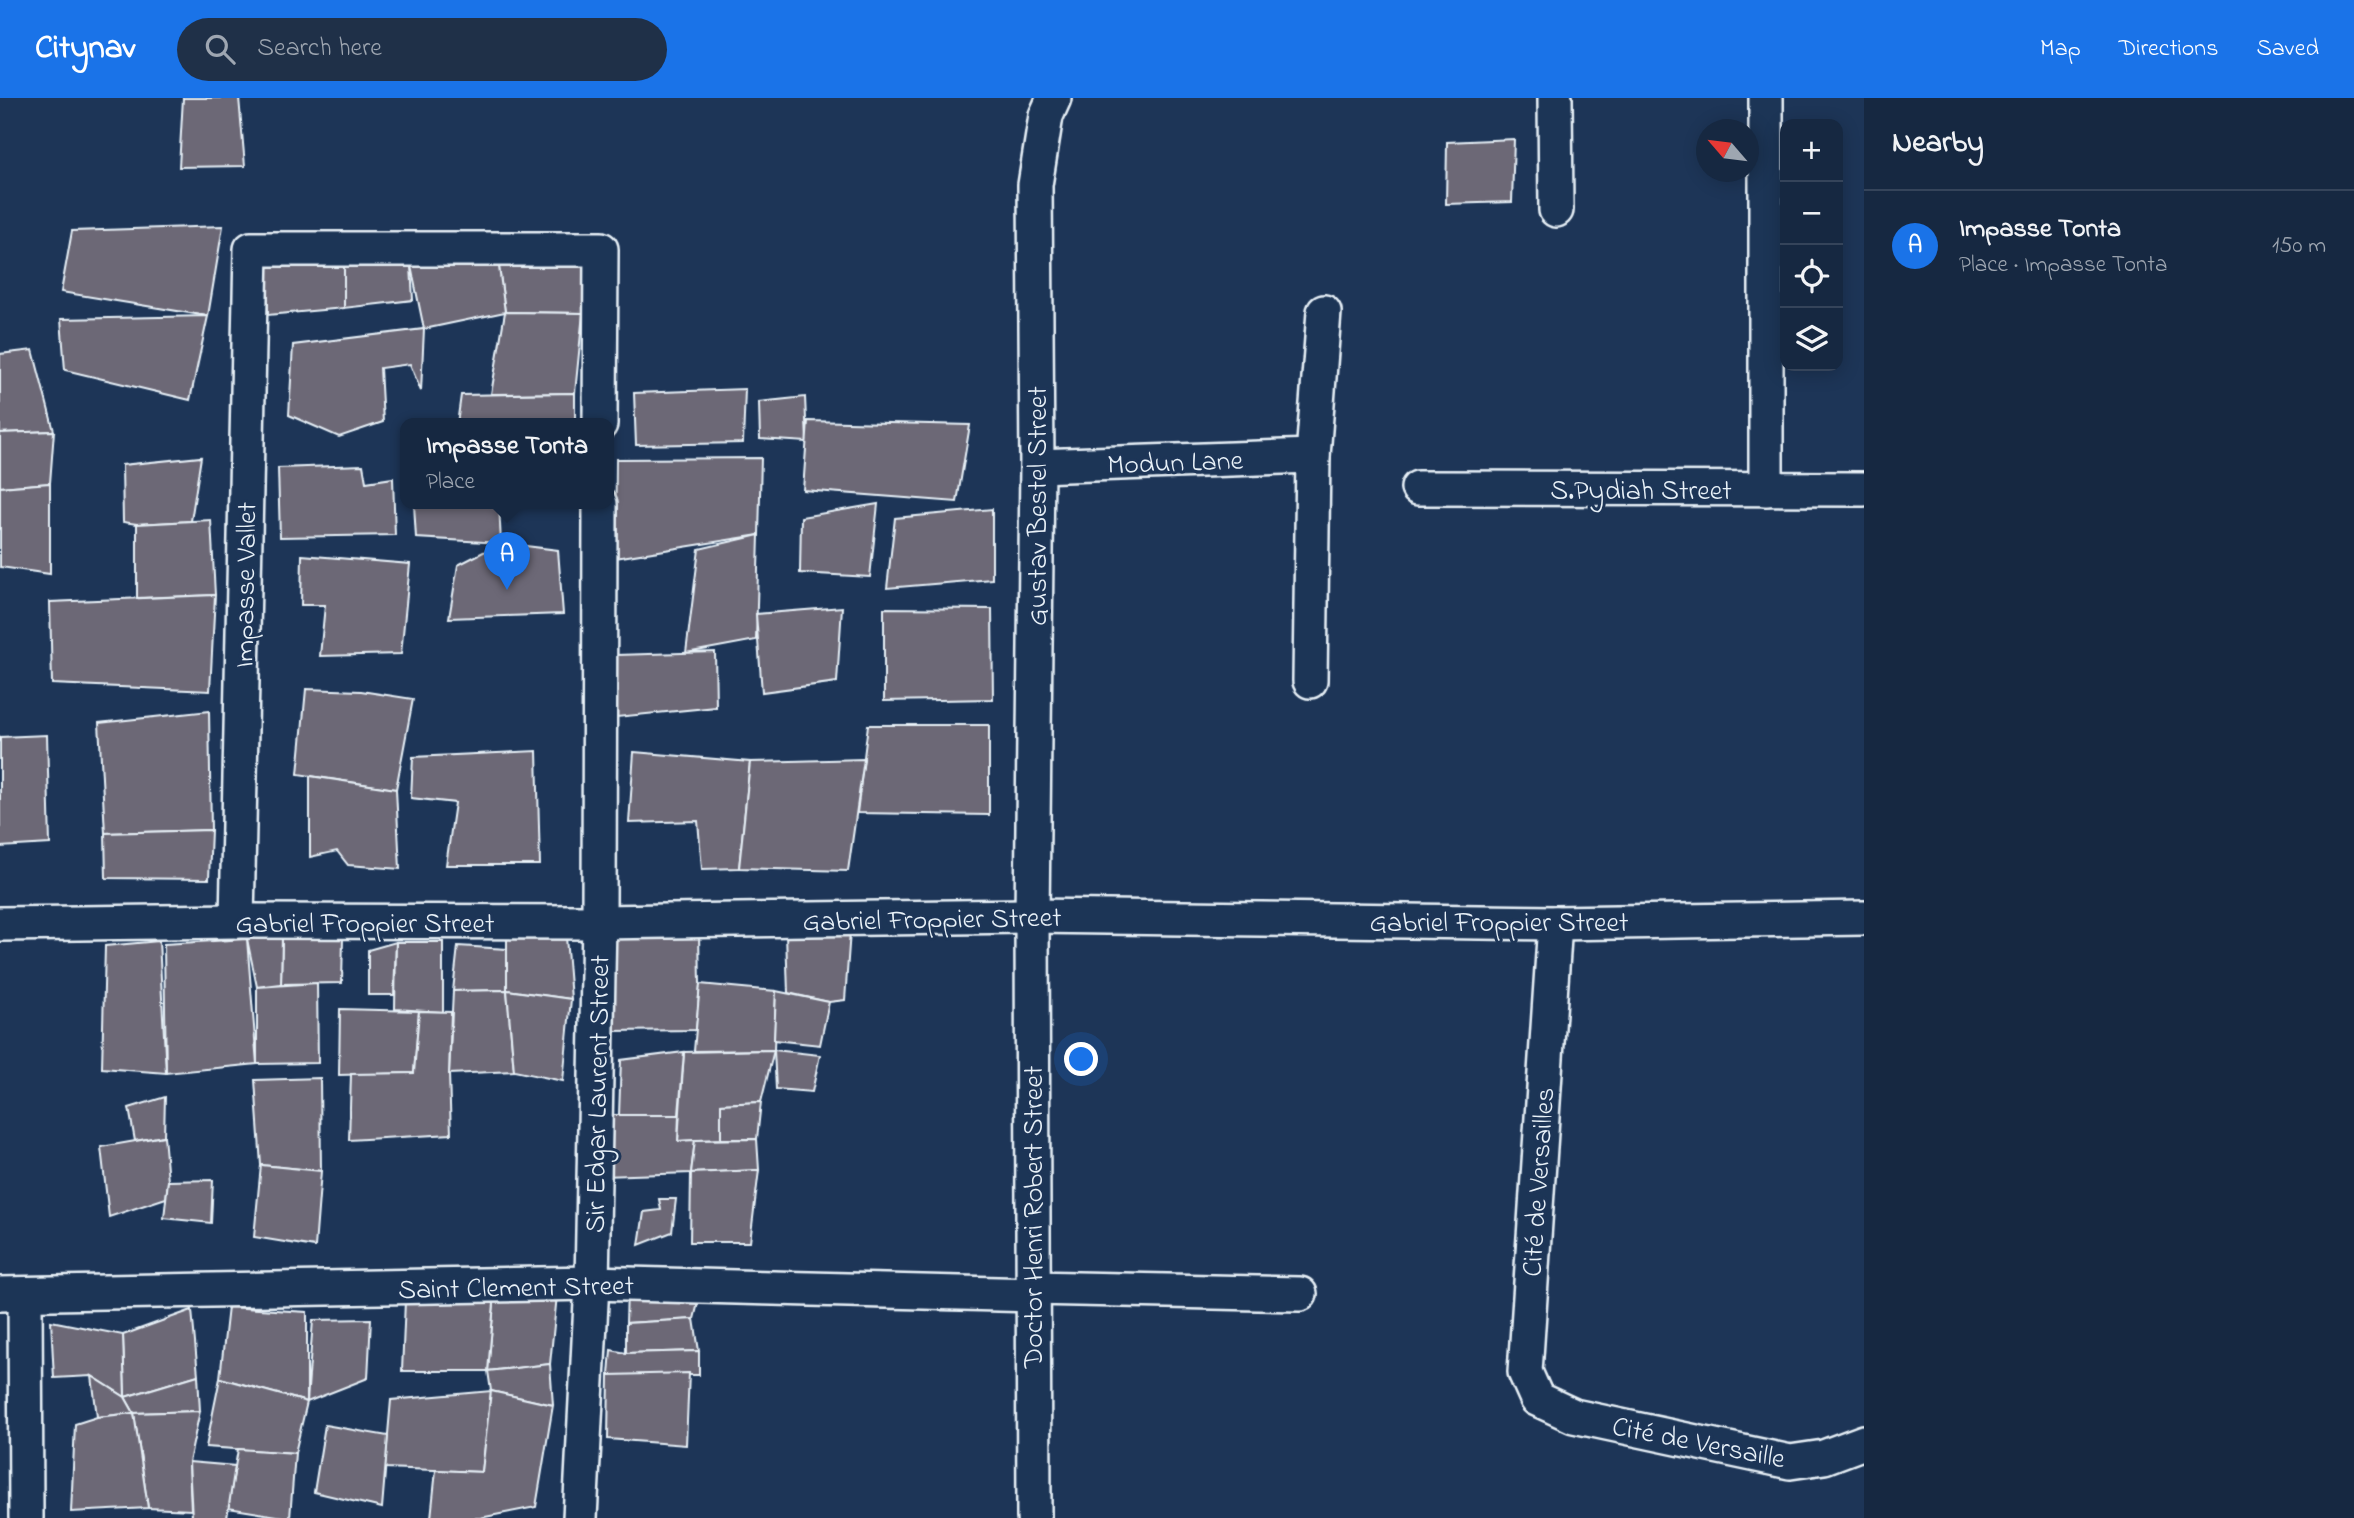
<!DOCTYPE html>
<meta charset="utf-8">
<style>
:root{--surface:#162841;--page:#1f3048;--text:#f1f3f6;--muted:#9ea6b1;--line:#35445a;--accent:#1a73e8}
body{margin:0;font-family:"Indie Flower",sans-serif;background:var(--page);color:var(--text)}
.controls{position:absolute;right:21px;top:21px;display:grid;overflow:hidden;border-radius:14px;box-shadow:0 4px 18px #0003}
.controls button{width:63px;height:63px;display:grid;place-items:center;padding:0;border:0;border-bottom:2px solid var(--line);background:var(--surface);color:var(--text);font:35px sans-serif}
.compass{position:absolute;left:1696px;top:21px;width:63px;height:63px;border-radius:50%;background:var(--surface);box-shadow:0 4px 18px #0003;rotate:298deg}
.you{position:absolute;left:1082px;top:962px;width:24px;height:24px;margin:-18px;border:5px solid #fff;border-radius:50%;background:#1a73e8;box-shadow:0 0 0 10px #1a73e833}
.badge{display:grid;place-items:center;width:46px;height:46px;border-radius:50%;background:var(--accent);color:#fff;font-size:23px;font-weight:700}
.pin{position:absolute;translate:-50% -58px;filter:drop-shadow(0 2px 4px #0008)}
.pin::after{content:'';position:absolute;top:37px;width:24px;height:21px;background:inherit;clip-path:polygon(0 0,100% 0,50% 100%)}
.popup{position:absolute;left:400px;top:320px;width:214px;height:91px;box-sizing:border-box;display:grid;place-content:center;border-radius:14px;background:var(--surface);filter:drop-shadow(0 2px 5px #0005);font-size:23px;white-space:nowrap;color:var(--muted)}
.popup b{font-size:26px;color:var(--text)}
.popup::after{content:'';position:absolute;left:50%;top:100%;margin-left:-14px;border:14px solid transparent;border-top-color:var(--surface)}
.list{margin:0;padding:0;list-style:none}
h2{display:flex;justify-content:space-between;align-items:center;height:91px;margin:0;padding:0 28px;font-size:30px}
h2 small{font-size:23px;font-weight:400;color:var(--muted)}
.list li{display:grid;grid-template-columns:46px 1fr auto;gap:21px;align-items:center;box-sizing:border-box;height:112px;padding:0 28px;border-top:2px solid var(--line)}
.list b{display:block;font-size:26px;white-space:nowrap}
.list p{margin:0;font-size:23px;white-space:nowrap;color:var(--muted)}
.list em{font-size:23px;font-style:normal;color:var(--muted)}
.icon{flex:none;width:38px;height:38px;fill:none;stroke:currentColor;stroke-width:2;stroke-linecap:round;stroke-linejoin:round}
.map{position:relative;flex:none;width:1864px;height:1420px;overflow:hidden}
header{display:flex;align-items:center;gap:42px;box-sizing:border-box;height:98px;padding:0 35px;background:var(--accent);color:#fff}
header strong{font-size:33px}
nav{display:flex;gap:38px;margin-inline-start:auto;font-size:24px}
.search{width:490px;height:63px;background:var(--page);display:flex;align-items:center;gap:18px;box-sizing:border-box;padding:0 24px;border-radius:38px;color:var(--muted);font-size:26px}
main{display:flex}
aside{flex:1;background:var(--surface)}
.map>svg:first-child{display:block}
.building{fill:#6c6876;stroke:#e8f1f8;stroke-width:2}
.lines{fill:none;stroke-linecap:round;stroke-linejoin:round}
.street-casing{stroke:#e8f1f8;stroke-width:38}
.street{stroke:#1d3557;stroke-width:33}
.labels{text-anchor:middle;stroke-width:6;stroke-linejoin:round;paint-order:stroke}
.street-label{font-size:28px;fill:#e8f1f8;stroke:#1d3557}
</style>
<header>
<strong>Citynav</strong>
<div class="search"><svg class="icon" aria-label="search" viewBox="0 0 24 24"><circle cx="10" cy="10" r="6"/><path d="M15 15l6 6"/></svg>Search here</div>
<nav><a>Map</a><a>Directions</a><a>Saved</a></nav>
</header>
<main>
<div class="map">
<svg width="1864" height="1420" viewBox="0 0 1864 1420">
<rect width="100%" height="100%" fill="#1d3557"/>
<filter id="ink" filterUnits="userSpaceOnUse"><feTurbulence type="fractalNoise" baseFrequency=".0143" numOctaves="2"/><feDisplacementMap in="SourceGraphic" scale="14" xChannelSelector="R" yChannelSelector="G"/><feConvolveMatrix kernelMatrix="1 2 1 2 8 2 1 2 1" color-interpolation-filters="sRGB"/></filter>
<g filter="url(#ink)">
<!-- building -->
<g class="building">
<path d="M183,0H239L245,68L179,69Z"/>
<path d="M1514,41L1512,104L1446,106L1447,44Z"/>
<path d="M223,128L208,218L61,194L72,133Z"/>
<path d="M268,166L344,169V210L268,217Z"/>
<path d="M583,167V215L505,214L499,169Z"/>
<path d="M411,168L413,202L344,210V169Z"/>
<path d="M411,168L499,169L505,214L424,231Z"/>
<path d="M505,214L583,215L575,295L491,296Z"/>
<path d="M208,218L190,302L65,272L61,221Z"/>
<path d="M424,231L421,293L410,266L380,270L383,324L339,339L289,317L293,247Z"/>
<path d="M33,252L54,333L0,335V256Z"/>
<path d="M745,291L743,345L636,347L634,295Z"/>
<path d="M575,295V326H457L461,297Z"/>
<path d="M805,299L807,344L760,341L759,304Z"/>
<path d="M808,323L970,327L957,404L803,392Z"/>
<path d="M54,333L50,385L0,389V335Z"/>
<path d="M201,359L191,423L137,426L123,424L122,367Z"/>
<path d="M761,360L759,437L615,460L616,361Z"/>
<path d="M363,367L366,384L393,380L395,437L280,439L278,370Z"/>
<path d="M50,385V476L0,469V389Z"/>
<path d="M414,406H499L501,445L416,440Z"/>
<path d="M878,406L870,479L800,475L801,419Z"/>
<path d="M992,411V481L887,490L895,420Z"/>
<path d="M211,422L215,497L137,500V426Z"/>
<path d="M759,437L756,542L686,555L699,451Z"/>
<path d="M501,445L558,452L563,516L449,520L458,467Z"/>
<path d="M302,457L410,466L401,556L320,558L325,507H301Z"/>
<path d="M215,497L210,593L52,586L50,504Z"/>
<path d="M842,509L837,584L762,594L756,516Z"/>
<path d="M884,510L992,511L993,601L884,603Z"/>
<path d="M715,554L716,609L617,619L616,557Z"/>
<path d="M306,591L361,593L413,601L396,691L298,676Z"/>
<path d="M209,613L211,732L105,735L99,625Z"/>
<path d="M868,627H989V717L857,715Z"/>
<path d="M47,637L50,746L0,749V639Z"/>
<path d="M537,653L540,767H446L455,705L411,700L413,659Z"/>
<path d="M634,654L750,664L739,770L702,771L698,723L629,725Z"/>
<path d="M864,661L848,773L739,770L750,664Z"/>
<path d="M310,678L396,691L400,771L348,767L337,753L310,759Z"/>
<path d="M211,732L209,781L106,780L105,735Z"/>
<path d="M610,831L699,836L700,886L696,932L611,933Z"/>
<path d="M507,833L566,839L571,901L507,892Z"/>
<path d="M850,833L845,902L829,904L788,895L786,836Z"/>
<path d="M282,838L343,839L342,885L281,886Z"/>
<path d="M282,838L281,886L257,889L247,841Z"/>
<path d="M247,841L257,966L166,975L164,846Z"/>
<path d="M159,843L166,975L102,970L105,848Z"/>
<path d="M396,844L394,897H368V852Z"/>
<path d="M396,844H443V914L395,911Z"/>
<path d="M458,848L507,851V892L453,893Z"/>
<path d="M317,885L318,965L257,966V889Z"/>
<path d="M700,886L776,893L774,952L694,953Z"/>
<path d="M507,892L514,973L449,976L453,893Z"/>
<path d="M507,892L571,901L563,983L514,973Z"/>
<path d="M776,893L829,904L820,947L774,942Z"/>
<path d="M340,911L419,913L414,975L339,977Z"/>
<path d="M419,913L451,914L449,976L451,1036L349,1042L351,976L414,975Z"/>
<path d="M774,952L820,957L812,994L776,991Z"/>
<path d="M774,952L761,1004L721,1006V1041L678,1043L684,954Z"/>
<path d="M684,954L679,1017H619L621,962Z"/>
<path d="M320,980L321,1073L261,1067L255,982Z"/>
<path d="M165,999L164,1038L135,1043L129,1010Z"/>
<path d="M761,1004L757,1041H721V1006Z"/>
<path d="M601,1017H679L678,1043L695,1042L691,1075L603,1078Z"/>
<path d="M164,1038L168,1083L166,1100L109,1119L101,1049Z"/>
<path d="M757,1041L759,1072L691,1075L695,1042Z"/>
<path d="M261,1067L321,1073L315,1149L254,1139Z"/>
<path d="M759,1072L750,1144H690L691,1075Z"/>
<path d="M213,1082L211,1125L164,1120L168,1083Z"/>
<path d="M659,1101H676L672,1134L639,1147L644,1114L661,1112Z"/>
<path d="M627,1192L701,1193L694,1221L626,1225Z"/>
<path d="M495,1194L557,1197L550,1266L488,1273Z"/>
<path d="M495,1194L488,1273H402L405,1203Z"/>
<path d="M228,1209L307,1214V1304L220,1280Z"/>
<path d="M192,1212L198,1277L125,1299L123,1237Z"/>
<path d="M371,1221L368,1280L307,1304L313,1222Z"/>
<path d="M694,1221L699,1253L626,1255V1225Z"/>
<path d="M51,1223L123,1237L125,1299L92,1278L54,1280Z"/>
<path d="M611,1252L626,1255L699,1253V1277H609Z"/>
<path d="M550,1266L553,1307L491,1293L488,1273Z"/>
<path d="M689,1275L686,1347L608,1341L609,1277Z"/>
<path d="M198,1277L200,1313L134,1315L125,1299Z"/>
<path d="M92,1278L125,1299L134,1315L97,1319Z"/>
<path d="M220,1280L307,1304L295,1355L206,1349Z"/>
<path d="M491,1293L482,1374L385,1370L391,1302Z"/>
<path d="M491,1293L553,1307L536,1409L480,1420H431L436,1372L482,1374Z"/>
<path d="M200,1313L189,1364L191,1412L148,1410L134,1315Z"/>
<path d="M134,1315L148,1410L71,1414L75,1326L97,1319Z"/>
<path d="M325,1327L388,1338L382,1410L314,1394Z"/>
<path d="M238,1351L295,1355L290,1420L228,1410Z"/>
<path d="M189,1364L235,1368L227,1420H192Z"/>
</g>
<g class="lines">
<!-- street casing -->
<g class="street-casing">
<g id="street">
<path d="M1555,0L1556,112"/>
<path d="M1037,368L1313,358"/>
<path d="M1418,390L1864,391"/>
<path d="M1766,391V0"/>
<path d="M1310,583L1313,358L1324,214"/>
<path d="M237,823L251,151H601L600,326"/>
<path d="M1555,825L1525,1274L1537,1301L1574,1318L1790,1364L1824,1359L1864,1344"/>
<path d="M0,826L237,823L599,824L1032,818L1555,825L1864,820"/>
<path d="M1032,1190L1300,1196"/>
<path d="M0,1196L592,1185L1032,1197"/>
<path d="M25,1196L26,1420"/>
<path d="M580,1420L592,1185L599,824L600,406"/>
<path d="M1034,1420L1032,818L1037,368L1035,87L1046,18L1054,0"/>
</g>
</g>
<!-- street -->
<use href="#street" class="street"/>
</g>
</g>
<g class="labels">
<!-- street labels -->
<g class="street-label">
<text transform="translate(1175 363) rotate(-2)" y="10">Modun Lane</text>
<text x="1641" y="401">S.Pydiah Street</text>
<text transform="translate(1036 408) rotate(-90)" y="10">Gustav Bestel Street</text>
<text transform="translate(244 487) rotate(-89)" y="10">Impasse Vallet</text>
<text transform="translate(932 820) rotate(-1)" y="10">Gabriel Froppier Street</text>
<text x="1499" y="833">Gabriel Froppier Street</text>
<text x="365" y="834">Gabriel Froppier Street</text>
<text transform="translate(596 996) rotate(-89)" y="10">Sir Edgar Laurent Street</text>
<text transform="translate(1537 1084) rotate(-86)" y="10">Cité de Versailles</text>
<text transform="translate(1032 1119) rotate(-90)" y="10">Doctor Henri Robert Street</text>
<text transform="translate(516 1188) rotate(-1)" y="10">Saint Clement Street</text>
<text transform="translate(1699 1343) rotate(11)" y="10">Cité de Versaille</text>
</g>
</g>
</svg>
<div class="controls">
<button>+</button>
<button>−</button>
<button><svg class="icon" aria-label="locate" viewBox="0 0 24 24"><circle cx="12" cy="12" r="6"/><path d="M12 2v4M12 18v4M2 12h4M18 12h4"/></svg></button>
<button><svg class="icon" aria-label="layers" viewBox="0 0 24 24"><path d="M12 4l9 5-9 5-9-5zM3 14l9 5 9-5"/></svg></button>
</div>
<svg class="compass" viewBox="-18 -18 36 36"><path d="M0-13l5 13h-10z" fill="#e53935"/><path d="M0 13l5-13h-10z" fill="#9ea6b1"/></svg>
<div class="you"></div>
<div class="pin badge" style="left:507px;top:492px">A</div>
<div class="popup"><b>Impasse Tonta</b>Place</div>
</div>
<aside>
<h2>Nearby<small></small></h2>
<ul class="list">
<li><span class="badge">A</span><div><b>Impasse Tonta</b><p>Place · Impasse Tonta</p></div><em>150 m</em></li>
</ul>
</aside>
</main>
